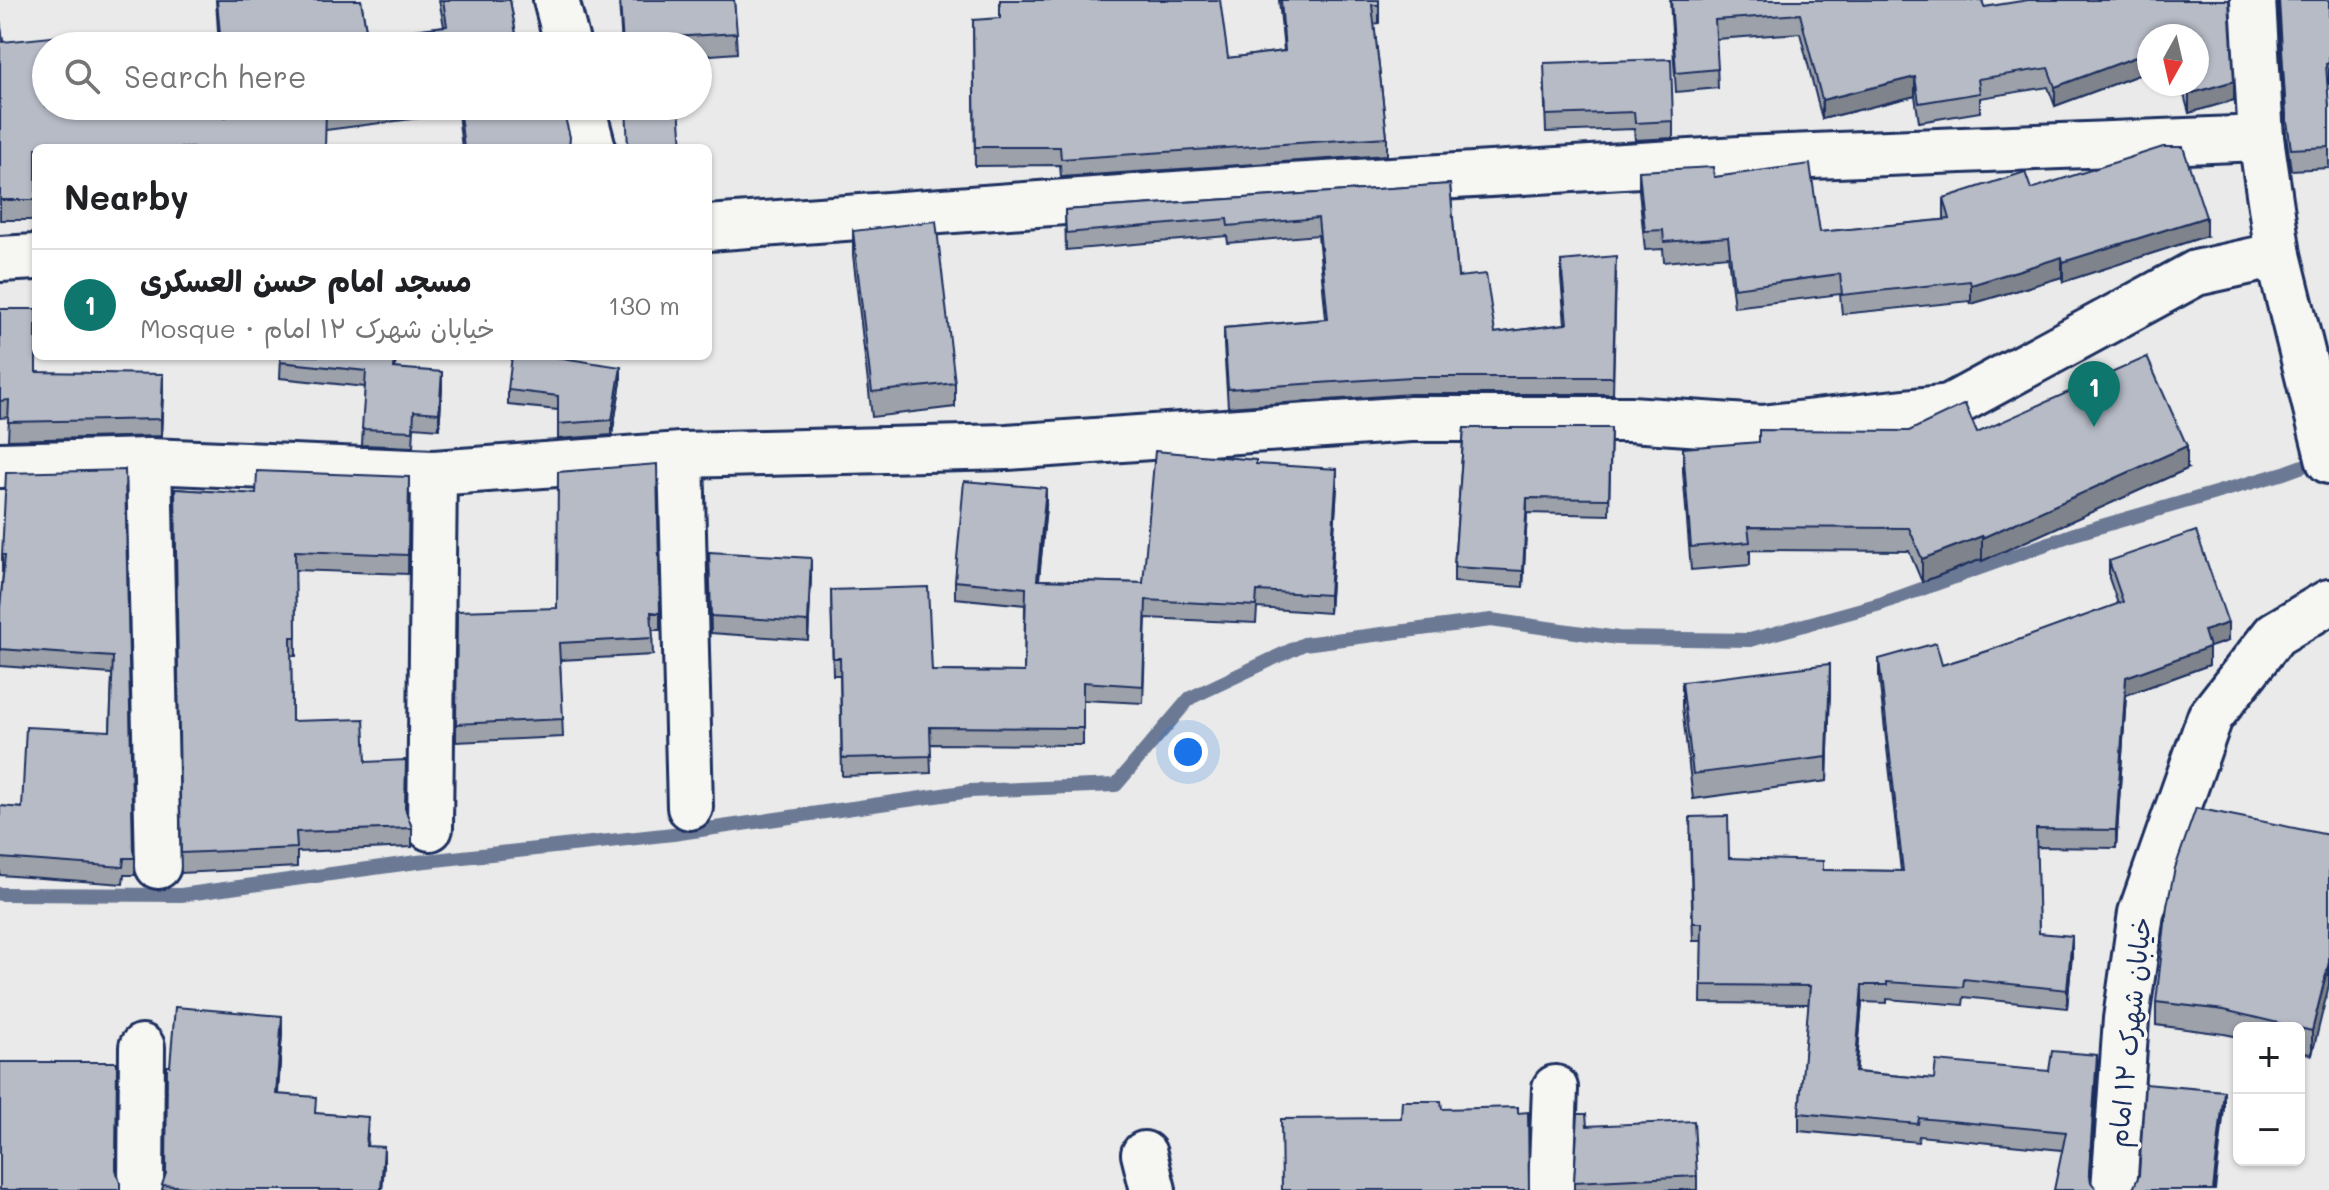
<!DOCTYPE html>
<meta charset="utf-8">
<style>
:root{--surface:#fff;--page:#f6f6f6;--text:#202124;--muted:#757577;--line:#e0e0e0;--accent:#0f766e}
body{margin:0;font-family:Mali,"Playpen Sans Arabic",sans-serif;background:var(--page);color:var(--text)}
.controls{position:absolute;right:24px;bottom:24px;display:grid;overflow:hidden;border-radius:12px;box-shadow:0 2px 6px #0004}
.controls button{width:72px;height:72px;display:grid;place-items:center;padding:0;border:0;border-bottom:2px solid var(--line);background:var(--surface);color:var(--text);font:40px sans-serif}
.compass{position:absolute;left:2137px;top:24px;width:72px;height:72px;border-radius:50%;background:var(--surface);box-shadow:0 2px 6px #0004;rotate:188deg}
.you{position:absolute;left:1188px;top:752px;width:28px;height:28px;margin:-20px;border:6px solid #fff;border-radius:50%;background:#1a73e8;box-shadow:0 0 0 12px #1a73e833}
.badge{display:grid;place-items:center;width:52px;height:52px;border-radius:50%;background:var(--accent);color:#fff;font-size:26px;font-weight:700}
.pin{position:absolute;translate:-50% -66px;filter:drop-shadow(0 2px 4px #0008)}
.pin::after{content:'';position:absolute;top:42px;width:28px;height:24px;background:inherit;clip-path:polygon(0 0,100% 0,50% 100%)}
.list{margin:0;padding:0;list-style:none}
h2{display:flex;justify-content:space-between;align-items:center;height:104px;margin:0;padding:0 32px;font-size:34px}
h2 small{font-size:26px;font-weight:400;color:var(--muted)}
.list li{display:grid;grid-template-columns:52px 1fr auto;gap:24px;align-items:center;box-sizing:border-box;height:112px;padding:0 32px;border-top:2px solid var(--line)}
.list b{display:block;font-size:30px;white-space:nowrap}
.list p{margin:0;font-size:26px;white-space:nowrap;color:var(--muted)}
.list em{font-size:26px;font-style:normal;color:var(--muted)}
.icon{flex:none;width:44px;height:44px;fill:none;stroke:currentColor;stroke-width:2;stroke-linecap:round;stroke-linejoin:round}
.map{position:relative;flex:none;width:2329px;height:1190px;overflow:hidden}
.search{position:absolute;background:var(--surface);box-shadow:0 2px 6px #0004;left:32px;top:32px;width:680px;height:88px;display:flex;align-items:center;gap:20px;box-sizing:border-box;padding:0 28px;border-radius:44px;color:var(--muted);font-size:30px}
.panel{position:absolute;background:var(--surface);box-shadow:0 2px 6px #0004;left:32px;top:144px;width:680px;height:216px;border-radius:12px}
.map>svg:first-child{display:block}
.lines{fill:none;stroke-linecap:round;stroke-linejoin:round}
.stream{stroke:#6c7995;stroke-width:14}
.minor-casing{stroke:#1b2f5e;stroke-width:50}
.minor{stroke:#f6f6f2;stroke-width:44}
.wall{fill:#9da1aa;stroke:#1b2f5e;stroke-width:2}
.shaded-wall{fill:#7f838b;stroke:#1b2f5e;stroke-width:2}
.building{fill:#b6bbc6;stroke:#1b2f5e;stroke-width:2}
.labels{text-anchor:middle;stroke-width:7;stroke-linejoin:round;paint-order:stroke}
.street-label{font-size:26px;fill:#1b2f5e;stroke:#f6f6f2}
</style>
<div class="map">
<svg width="2329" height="1190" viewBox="0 0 2329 1190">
<rect width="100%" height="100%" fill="#e9eae9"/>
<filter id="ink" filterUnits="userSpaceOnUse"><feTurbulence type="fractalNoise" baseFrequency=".0125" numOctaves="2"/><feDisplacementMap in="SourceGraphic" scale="16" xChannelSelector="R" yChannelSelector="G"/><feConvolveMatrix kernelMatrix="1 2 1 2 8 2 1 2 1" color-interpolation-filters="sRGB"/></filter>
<g filter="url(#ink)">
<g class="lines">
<!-- stream -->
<path class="stream" d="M0,894L181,895L417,862L673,834L970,791L1116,785L1190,698L1304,644L1491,620L1618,638L1750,640L1880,604L2074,534L2284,473L2325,458"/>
<!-- minor casing -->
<g class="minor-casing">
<g id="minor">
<path d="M556,0L568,46"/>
<path d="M2253,0L2261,138L2278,255L2329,461"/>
<path d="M582,106L593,148"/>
<path d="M708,228L1258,188L1740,159L2261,138"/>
<path d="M0,259L36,257"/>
<path d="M681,455L690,807"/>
<path d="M149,461L158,866"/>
<path d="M0,465L149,461L434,473L681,455L1007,447L1411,419H1630L1762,428L1949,407L2196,273L2278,255"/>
<path d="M430,828L434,473"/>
<path d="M1144,1154L1153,1190"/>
<path d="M141,1190L142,1047"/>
<path d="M1551,1190L1555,1088"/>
<path d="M2114,1190L2126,1019L2141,913L2210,717L2275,634L2329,602"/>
</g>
</g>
<!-- minor -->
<use href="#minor" class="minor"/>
</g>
<!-- wall -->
<g class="wall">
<path d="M216,0H361L367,36L444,26L439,0H510L518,46H219Z"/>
<path d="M619,0H734L737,53L698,56V46H622Z"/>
<path d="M1279,0H1379V23L1374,24L1387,137V155L1061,177L1060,165L975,166L973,20L1228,58L1284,51Z"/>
<path d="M1670,0H1982L1984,7L2229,0L2234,100L2189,113L2181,84H2197V36H2149V71L2055,106L2048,87L1980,98V112L1919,122L1915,96L1822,119L1800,33L1716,39L1718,88L1676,92Z"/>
<path d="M2278,0H2329V84L2327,85L2329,108V168L2291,170L2286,135Z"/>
<path d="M0,21L3,42L88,112L225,117L224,106H562L570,148H462L458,113L326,130L36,148V220H0Z"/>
<path d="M1544,80L1673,121V138L1635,140L1634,129L1546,132Z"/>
<path d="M1639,171L1714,177L1820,232L1944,220V198L2031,189L2206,236L2063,282L2062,277L1971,304L1970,301L1842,314L1840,294L1734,307L1728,256L1664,262L1663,249L1645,250L1639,190Z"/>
<path d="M1450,184L1458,277L1495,333L1565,324L1561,278V261L1616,273L1613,394H1411L1228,407L1224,345V328L1326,319L1318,235L1228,243L1227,236L1066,250L1065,210Z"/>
<path d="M853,231L955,383V407L872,417L853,255Z"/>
<path d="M0,309L36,372L163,391L161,436L8,440L9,417L0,418Z"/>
<path d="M281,356H396L395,368L442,388L439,429L414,427L413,447L362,445L365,387L280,378Z"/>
<path d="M621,382L612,435L558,439V410L508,405V390Z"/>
<path d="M1464,428H1611L1609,515L1527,513L1523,587L1454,582V567Z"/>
<path d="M1977,433L2187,469L1982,561V559L1922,582L1909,551L1750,550V565L1691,570L1683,471V448Z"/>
<path d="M1256,464L1337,486L1329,613L1257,608L1256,623L1146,618L1143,703L1083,700V745L930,744L931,773L842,776L840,675H833L831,590L932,671L1024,672L1025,605L955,598V581L1046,506L1039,580L1143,583Z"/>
<path d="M125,470L133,850L135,858V875H124L123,884L0,875V806L22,808L110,731L112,674L0,666V608L3,572H2V555Z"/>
<path d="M409,477L408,574L295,570L296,656H291L292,721L366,762L405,809L412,828V847L297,852V867L181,873L175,489L256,494Z"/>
<path d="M709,552L811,576L808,640L711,633Z"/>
<path d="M2109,561L2228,641L2209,647V665L2126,695L2116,848L2036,847L2039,933L2072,954L2067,1008L1964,997L1963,1005L1887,999V1003L1862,1002L1856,1072L1934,1079L2049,1071L2097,1072L2090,1176L2062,1150L1919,1136L1918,1142L1799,1131V1113L1809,1004L1701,1003L1702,941H1693L1690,835L1729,858L1823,870L1901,871L1879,677V659L1942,665L1988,651L2118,604L2109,578Z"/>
<path d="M457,611L660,613V630H652L653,655L560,660L563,737L456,742Z"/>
<path d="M1682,682L1830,688L1827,781L1693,799L1682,707Z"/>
<path d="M2329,835L2312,1055L2299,1051V1028H2239V1037L2224,1034L2156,1025V1002Z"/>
<path d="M282,1033L278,1094L316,1113L368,1134L367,1146L384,1165L382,1190H162L166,1173L170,1066Z"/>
<path d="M1587,1126L1697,1176V1190H1574V1182Z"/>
</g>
<!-- shaded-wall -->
<g class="shaded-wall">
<path d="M2149,52V71L2055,106V87Z"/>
<path d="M1915,77V96L1822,119V100Z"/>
<path d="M2234,81V100L2189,113V94Z"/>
<path d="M2206,217V236L2063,282V262Z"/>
<path d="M2062,257V277L1971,304V285Z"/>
<path d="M621,367V382L612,435V420Z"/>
<path d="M442,372V388L439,429V413Z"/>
<path d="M163,374V391L161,436V419Z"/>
<path d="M2187,446V469L1982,561V538Z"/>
<path d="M1337,469V486L1329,613V595Z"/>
<path d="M1046,488V506L1037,598V580Z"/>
<path d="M1527,498V513L1523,587V571Z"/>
<path d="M1982,536V559L1922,582V559Z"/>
<path d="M811,558V576L808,640V622Z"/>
<path d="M2228,623V641L2204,649V631Z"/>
<path d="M2209,647V665L2126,695L2116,848V830L2126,677Z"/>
<path d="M1830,664V688L1827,781V757Z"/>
<path d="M2072,936V954L2067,1008V990Z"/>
<path d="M2329,962V985L2312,1055V1031Z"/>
<path d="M1862,985V1002L1855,1089V1072Z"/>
<path d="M282,1016V1033L276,1111V1094Z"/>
<path d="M2097,1055V1072L2089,1189V1171Z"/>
<path d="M2224,1091V1109L2215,1190H2213Z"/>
<path d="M384,1147V1165L382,1190H381Z"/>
</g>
<!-- building -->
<g class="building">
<path d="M217,0H361L367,36L447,26L443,0H510L518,46H221Z"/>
<path d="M620,0H734L737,33L673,37L674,46H623Z"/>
<path d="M1000,0H1220L1228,58L1285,51L1281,0H1379V5H1372L1387,137L1061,159L1060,147H975L973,20L1000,18Z"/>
<path d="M1671,0H1982L1984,7L2028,0H2229L2234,81L2189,94L2186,84H2197V36H2149V52L2055,87L2048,68L1978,79L1980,93L1919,103L1915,77L1822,100L1800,14L1715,20L1718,69L1676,73Z"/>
<path d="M2279,0H2329V63L2326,64L2329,108V147L2291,149L2286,114Z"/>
<path d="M0,21L3,42L80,34L81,46H46V106H87L88,112L226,117L225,106H356L326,110L325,148H36V200H0Z"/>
<path d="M1671,59L1673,121L1635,123L1634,112L1546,115L1544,63Z"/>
<path d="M459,106H562L570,137L569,148H464Z"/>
<path d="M626,106H679L682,148H628Z"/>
<path d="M2163,147H2183L2206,217L2063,262L2062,257L1971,285L1970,281L1842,295L1840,274L1734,288L1728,237L1664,242L1663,230L1645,231L1639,171L1713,167L1714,177L1810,164L1820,232L1950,219L1944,198L2025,172L2031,189Z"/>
<path d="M1450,184L1458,277L1486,274L1495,333L1567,324L1561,261L1616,256L1613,377H1411L1228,389L1224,328L1328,319L1318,218L1228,226L1227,219L1066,233L1065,210Z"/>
<path d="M936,221L955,383L872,392L853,231Z"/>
<path d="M0,309H36V372L163,374L161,419L8,422L9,400L0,401Z"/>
<path d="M281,356H395L394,368L442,372L439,413L414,411L413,431L362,429L366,371L280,362Z"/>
<path d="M512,356H549L621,367L612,420L558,424V396L508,390Z"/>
<path d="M2147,357L2187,446L1982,538V536L1922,559L1909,528L1748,527L1750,542L1691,547L1683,448L1759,442V430L1909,431L1965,404L1977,433Z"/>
<path d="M1464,428H1611L1609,499L1527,498L1523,571L1454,567Z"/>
<path d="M1155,451L1256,460V464L1337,469L1329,595L1257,591L1256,606L1146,600L1143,686L1083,682V728L930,727L931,756L842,758L840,658H833L831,590L928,587L932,671L1024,672L1026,588L955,581L964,481L1046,488L1037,580L1143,583Z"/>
<path d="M657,464L660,613L651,612L653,638L559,643L563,719L456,724L457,611L557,608L558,472Z"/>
<path d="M125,470L133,850L135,858H124L123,867L0,858V806L22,808L26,727L110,731L113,657L0,649V608L5,555H2L6,473Z"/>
<path d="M257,471L409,477L408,555L295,551L296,637H291L292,721L364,719L366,762L406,760L405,808L412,828L296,832L297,848L181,853L175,489L256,494Z"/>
<path d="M2196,531L2228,623L2204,631L2209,647L2126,677L2116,830L2036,829L2039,933L2072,936L2067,990L1964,979L1963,987L1887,982V985H1862L1855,1072L1934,1079L1936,1061L2049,1071L2052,1051L2097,1055L2089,1171L2091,1182L2097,1190H2054L2066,1132L1919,1118L1918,1124L1799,1113L1810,986L1701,985L1702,923H1693L1690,817L1728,816L1729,858L1823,861V870L1903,871L1879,659L1936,643L1942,665L1988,651L2123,602L2109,561Z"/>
<path d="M709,552L811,558L808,622L711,616Z"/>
<path d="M1830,664L1827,757L1693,774L1682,682Z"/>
<path d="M2196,808L2329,835V962L2312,1031L2224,1010L2156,1002L2167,906L2175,868Z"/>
<path d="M175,1007L282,1016L276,1094L316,1097L315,1113L368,1117L366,1146L384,1147L381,1190H230L162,1185L166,1173L167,1066H170Z"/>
<path d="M0,1062H117L116,1169L120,1183V1190H0Z"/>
<path d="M2145,1084L2224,1091L2213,1190H2130L2134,1187L2139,1175Z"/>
<path d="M1402,1101H1441L1442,1109L1518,1107V1113L1528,1112L1529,1190H1282L1281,1119L1401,1118Z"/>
<path d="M1578,1114H1586L1587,1126L1694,1121L1697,1176L1574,1182Z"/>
</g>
</g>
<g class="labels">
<!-- street labels -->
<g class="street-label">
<text transform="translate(2130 1032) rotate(-84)" y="9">خیابان شهرک ۱۲ امام</text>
</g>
</g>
</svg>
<div class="controls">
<button>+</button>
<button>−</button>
</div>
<svg class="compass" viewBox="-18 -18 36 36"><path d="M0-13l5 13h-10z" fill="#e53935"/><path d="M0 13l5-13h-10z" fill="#757577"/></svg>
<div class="you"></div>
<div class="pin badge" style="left:2094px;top:427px">1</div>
<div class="search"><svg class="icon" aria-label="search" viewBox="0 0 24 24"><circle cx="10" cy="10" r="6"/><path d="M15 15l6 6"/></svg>Search here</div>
<section class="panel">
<h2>Nearby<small></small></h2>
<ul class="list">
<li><span class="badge">1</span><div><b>مسجد امام حسن العسکری</b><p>Mosque · خیابان شهرک ۱۲ امام</p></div><em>130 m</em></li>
</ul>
</section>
</div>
